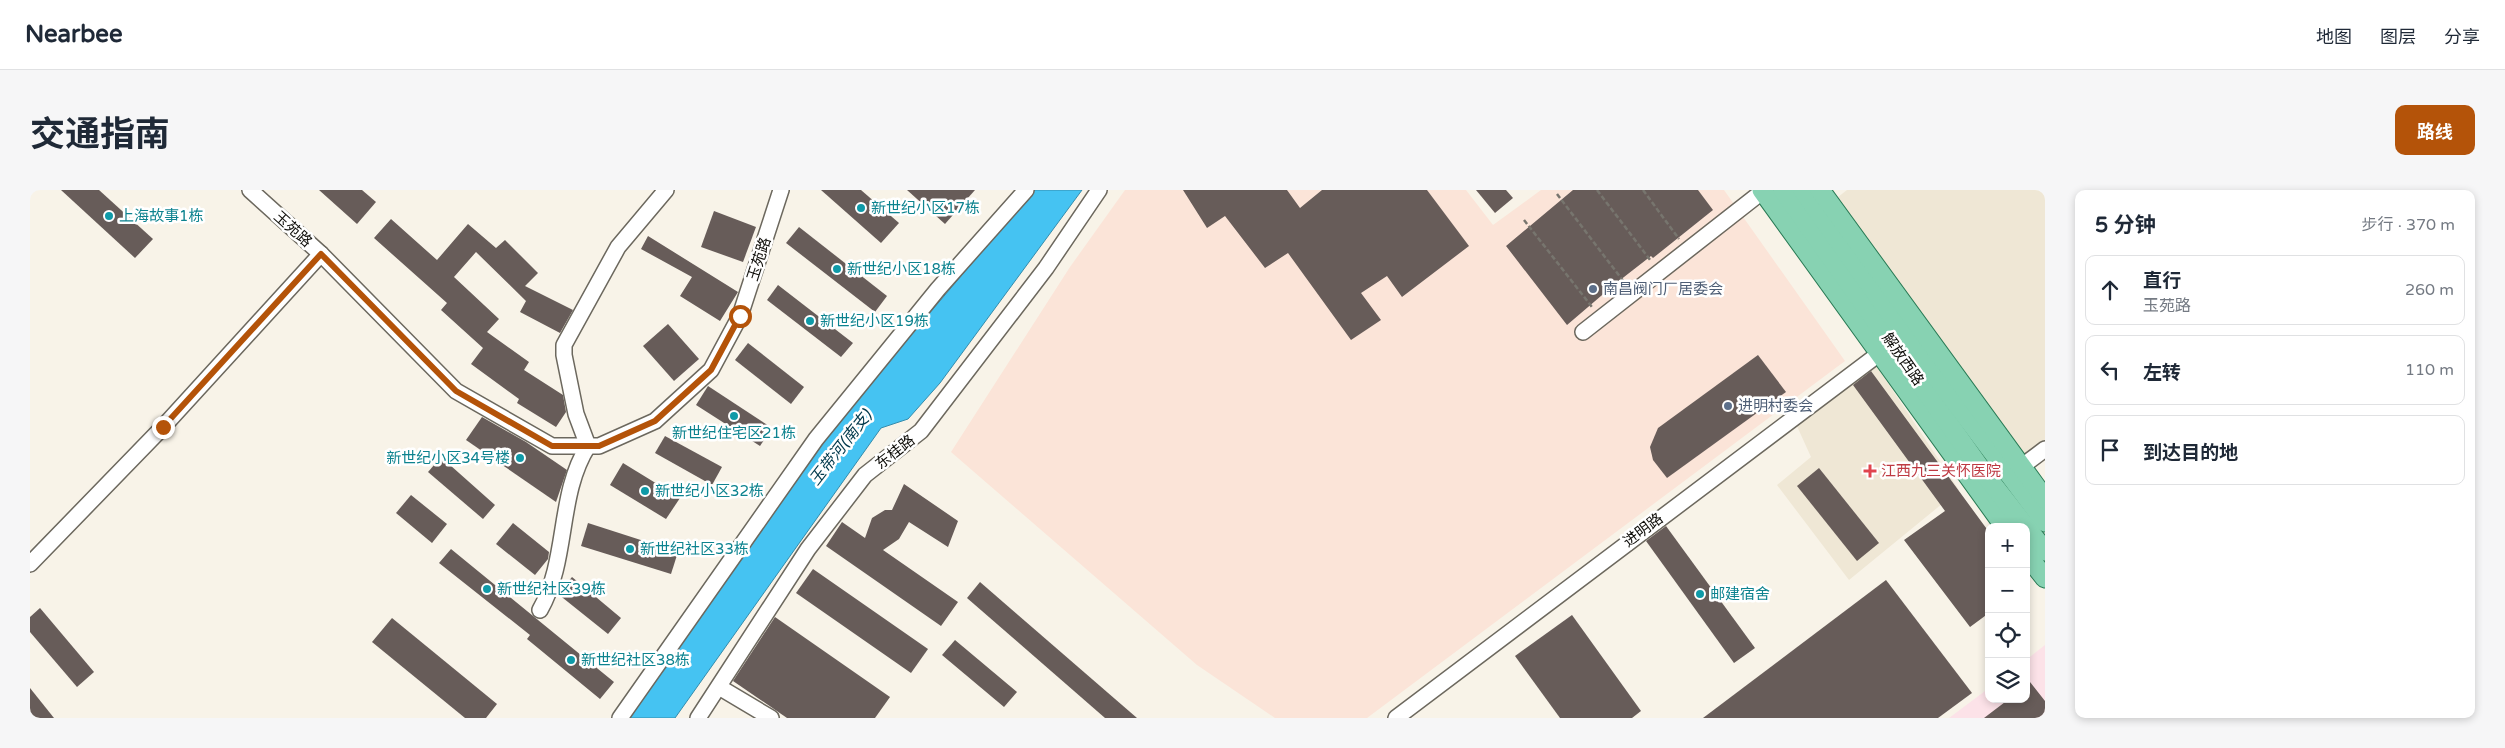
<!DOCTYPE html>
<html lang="zh">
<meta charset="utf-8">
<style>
:root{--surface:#fff;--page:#f6f6f7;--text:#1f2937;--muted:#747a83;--line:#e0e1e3;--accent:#b45309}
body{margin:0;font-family:"Varela Round","Noto Sans SC",sans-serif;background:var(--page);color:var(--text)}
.controls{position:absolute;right:15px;bottom:15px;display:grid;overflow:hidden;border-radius:10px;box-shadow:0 2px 8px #0003}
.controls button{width:45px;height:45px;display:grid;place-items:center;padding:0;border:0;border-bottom:1px solid var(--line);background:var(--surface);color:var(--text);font:25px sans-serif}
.stop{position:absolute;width:15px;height:15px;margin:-11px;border:4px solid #b45309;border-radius:50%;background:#fff}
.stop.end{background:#b45309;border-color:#fff;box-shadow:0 1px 5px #0008}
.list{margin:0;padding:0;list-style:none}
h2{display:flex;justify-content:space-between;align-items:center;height:65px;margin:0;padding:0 20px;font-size:21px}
h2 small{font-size:16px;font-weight:400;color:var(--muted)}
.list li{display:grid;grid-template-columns:32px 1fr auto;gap:15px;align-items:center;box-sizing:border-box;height:70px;margin:0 10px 10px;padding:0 10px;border:1px solid var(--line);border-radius:10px}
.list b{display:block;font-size:19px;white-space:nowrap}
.list p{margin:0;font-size:16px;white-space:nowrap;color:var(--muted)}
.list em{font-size:16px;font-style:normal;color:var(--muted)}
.icon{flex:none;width:28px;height:28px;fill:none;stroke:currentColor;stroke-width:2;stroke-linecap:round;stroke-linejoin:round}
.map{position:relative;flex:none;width:2015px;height:528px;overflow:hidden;border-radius:10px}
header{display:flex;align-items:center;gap:30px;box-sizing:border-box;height:70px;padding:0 25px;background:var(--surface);border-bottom:1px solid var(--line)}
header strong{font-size:24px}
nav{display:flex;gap:28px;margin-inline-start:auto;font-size:18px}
.intro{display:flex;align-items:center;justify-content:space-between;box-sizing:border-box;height:120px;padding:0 30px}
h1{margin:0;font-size:35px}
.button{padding:12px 22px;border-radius:10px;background:var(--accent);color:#fff;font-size:18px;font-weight:700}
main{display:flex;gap:30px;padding:0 30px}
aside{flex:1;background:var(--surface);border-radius:10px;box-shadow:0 2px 8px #0003}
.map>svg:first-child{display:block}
.built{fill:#efe7d5}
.industrial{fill:#fbe4d8}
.education{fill:#fce2e8}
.water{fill:#45c3f2;stroke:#348cac}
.building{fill:#675c59}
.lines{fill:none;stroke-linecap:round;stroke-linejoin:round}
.minor-casing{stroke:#6c685e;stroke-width:18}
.major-casing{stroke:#297a55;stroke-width:21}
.path{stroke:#77756e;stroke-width:2.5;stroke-dasharray:5 2.5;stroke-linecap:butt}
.minor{stroke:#fff;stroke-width:15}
.major{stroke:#87d2b2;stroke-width:19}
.route{stroke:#b45309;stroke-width:6}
.culture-dot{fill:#0f9aa8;stroke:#fff;stroke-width:2}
.service-dot{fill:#5c6f8a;stroke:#fff;stroke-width:2}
.health-dot{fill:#e0444e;stroke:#fff;stroke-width:2}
.labels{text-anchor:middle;stroke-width:5;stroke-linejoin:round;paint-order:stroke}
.culture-label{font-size:15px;fill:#0d838f;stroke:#fff;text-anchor:start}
.street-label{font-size:15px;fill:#0e0d09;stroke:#fff}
.service-label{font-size:15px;fill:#4e5e75;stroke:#fff;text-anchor:start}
.health-label{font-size:15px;fill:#be3a42;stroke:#fff;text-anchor:start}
.water-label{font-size:16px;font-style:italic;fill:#00394c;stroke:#fff}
</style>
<header>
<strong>Nearbee</strong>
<nav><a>地图</a><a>图层</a><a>分享</a></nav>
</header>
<div class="intro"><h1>交通指南</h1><a class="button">路线</a></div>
<main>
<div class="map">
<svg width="2015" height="528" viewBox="0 0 2015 528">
<rect width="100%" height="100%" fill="#f8f3e8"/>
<!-- built -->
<g class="built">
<path d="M1817,0H2015V253L1994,268L1808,7Z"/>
<path d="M1844,172L1929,300L1819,390L1747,295L1781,267L1766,234Z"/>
</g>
<!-- industrial -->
<path class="industrial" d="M1095,0H1436L1463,35L1511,0H1694L1815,171L1337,528H1245L1167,475L921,262L1040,77Z"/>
<!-- education -->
<path class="education" d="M2015,455V528H1919L1959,498V509H1996V470Z"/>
<!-- water -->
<path class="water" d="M1004,0H1052L910,193L878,229L851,238L645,528H598L764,283Z"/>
<!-- building -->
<g class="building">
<path d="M31,0H69L123,49L105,68Z"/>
<path d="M289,0H332L346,12L327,34Z"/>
<path d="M791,0H831L869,33L851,53Z"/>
<path d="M877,0H945L915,34Z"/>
<path d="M1153,0H1257L1270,18L1292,0H1397L1439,56L1372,107L1357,86L1331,103L1351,130L1321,150L1258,63L1235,78L1195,26L1177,38Z"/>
<path d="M1446,0H1476L1483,8L1465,23Z"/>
<path d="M1543,0H1668L1683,20L1623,68L1621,66L1585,94L1537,135L1476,56Z"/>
<path d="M684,21L726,37L713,72L671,57Z"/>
<path d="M361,29L407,70L438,34L466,58L475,50L508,83L495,96L543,120L530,143L490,122L496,111L446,62L424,87L469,129L457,142L499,172L494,180L533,205L536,222L526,237L487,213L489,209L441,174L453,158L411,120L417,113L344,48Z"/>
<path d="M769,37L857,106L845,122L756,53Z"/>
<path d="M618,46L708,102L690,131L650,106L662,87L611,59Z"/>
<path d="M748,95L823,153L811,167L737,110Z"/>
<path d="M638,134L669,169L644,191L613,156Z"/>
<path d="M718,153L774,197L761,214L705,170Z"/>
<path d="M1728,165L1756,202L1637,288L1623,270L1620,257L1628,238Z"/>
<path d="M1841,181L1959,342V423L1940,437L1874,350L1915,321L1823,195Z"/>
<path d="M678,196L742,238L730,256L666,215Z"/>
<path d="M452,227L496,252L537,280L526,312L436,250Z"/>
<path d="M635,246L692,277L682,295L625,263Z"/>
<path d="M411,267L465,315L453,329L398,282Z"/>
<path d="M593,273L650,308L636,329L580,295Z"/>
<path d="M1789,278L1849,353L1827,371L1767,296Z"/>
<path d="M874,294L928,331L918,357L879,332L869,349L853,360L928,412L911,436L796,356L812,332L835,348L842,328L855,320H862Z"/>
<path d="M381,305L417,334L402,353L366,323Z"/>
<path d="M483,333L519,362L518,369L505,385L466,354Z"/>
<path d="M558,333L648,362L641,384L551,356Z"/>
<path d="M1636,336L1725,458L1704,473L1616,351Z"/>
<path d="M421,359L584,492L570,509L497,449L500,445L409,373Z"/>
<path d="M783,379L898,459L881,483L766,403Z"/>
<path d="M542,387L591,428L578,444L528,404Z"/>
<path d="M1856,390L1942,503L1908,528H1673Z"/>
<path d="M950,392L1107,528H1075L937,408Z"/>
<path d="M10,418L64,482L47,497L0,442V427Z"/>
<path d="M1542,425L1611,521L1602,528H1530L1485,466Z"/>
<path d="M745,427L860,507L845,528H757L703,491Z"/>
<path d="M362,428L467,514L456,528H435L342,452Z"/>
<path d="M925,450L987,502L974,517L912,465Z"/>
<path d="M1996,487L2015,511V528H1954L1979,509H1996Z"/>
<path d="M0,498L24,528H0Z"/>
</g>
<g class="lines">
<!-- minor casing -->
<g class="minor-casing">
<g id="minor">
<path d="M220,0L291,64L426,201L522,256H569L625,231L681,180L710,126L751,0"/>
<path d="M1553,142L1733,1"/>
<path d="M1991,277L2015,259"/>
<path d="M0,374L133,237L291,64"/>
<path d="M510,420C539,369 527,305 558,256L546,224L534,165V155L588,57L636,0"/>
<path d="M689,497L741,528"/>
<path d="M590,528L786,249L908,99L996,0"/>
<path d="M668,528L778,359L835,285L891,241L1016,78L1069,0"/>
<path d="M1366,528L1858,157"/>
</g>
</g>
<!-- major casing -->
<g class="major-casing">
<g id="major">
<path d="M1732,0L1975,337"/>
<path d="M1753,0L1953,282L1996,337"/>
<path d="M1773,0L1876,146L2015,332"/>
<path d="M1790,0L2015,309"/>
<path d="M1996,337L2015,361"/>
<path d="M1996,364L2015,388"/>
</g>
</g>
<!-- path -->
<g class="path">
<path d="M1567,0L1621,71"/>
<path d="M1613,0L1649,49"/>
<path d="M1527,4L1594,92"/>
<path d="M1494,30L1562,117"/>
</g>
<!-- minor -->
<use href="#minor" class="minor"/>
<!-- major -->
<use href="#major" class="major"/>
</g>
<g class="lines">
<!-- route -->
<path class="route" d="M133,237L291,64L426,201L522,256H569L625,231L681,180L710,126"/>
</g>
<!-- markers -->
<g class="culture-dot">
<circle cx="831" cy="18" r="5"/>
<circle cx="79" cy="26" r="5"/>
<circle cx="807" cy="79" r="5"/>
<circle cx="780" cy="131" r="5"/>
<circle cx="704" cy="226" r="5"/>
<circle cx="490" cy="268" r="5"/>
<circle cx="615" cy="301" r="5"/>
<circle cx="600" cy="359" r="5"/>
<circle cx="457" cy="399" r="5"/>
<circle cx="1670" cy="404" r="5"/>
<circle cx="541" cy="470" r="5"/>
</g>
<g class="service-dot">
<circle cx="1563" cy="99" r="5"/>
<circle cx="1698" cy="216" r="5"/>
</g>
<path class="health-dot" d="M1837.5 273.5h5v5h5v5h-5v5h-5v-5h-5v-5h5z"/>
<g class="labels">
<!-- culture labels -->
<g class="culture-label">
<text x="841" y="23">新世纪小区17栋</text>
<text x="89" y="31">上海故事1栋</text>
<text x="817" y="84">新世纪小区18栋</text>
<text x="790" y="136">新世纪小区19栋</text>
<text x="704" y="248" text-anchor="middle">新世纪住宅区21栋</text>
<text x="480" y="273" text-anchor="end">新世纪小区34号楼</text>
<text x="625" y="306">新世纪小区32栋</text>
<text x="610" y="364">新世纪社区33栋</text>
<text x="467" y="404">新世纪社区39栋</text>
<text x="1680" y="409">邮建宿舍</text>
<text x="551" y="475">新世纪社区38栋</text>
</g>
<!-- street labels -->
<g class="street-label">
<text transform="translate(263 39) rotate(42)" y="5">玉苑路</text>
<text transform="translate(729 69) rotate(-72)" y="5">玉苑路</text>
<text transform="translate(1873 169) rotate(55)" y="5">解放西路</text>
<text transform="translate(865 262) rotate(-38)" y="5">东桂路</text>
<text transform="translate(1613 340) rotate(-37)" y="5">进明路</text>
</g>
<!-- service labels -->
<g class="service-label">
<text x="1573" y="104">南昌阀门厂居委会</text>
<text x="1708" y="221">进明村委会</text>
</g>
<!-- health labels -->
<g class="health-label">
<text x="1851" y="286">江西九三关怀医院</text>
</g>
<!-- water labels -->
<g class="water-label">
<text transform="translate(810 257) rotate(-52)" y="6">玉带河(南支)</text>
</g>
</g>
</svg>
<div class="controls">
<button>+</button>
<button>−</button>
<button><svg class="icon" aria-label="locate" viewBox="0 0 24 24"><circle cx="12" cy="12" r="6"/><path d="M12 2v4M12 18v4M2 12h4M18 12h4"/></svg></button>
<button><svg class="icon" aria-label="layers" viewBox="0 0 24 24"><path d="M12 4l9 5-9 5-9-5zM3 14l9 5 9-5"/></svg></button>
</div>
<div class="stop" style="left:710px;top:126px"></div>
<div class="stop end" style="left:133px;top:237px"></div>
</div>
<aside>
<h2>5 分钟<small>步行 · 370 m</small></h2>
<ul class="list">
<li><svg class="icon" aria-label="ahead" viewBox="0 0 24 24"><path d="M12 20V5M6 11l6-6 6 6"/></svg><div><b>直行</b><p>玉苑路</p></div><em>260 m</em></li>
<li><svg class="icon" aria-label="left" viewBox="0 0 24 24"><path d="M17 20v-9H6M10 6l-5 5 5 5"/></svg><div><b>左转</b></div><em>110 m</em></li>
<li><svg class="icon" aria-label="arrive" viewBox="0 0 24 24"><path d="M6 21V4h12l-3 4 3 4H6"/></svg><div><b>到达目的地</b></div></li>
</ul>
</aside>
</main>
